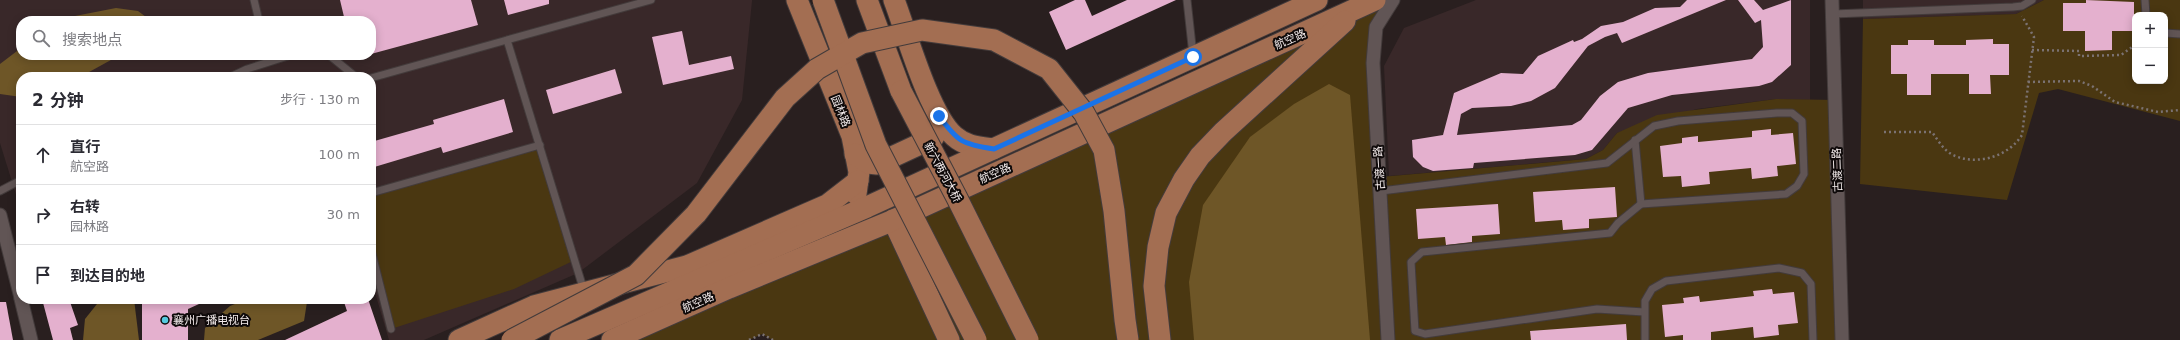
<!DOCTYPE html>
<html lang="zh">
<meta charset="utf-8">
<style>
:root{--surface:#fff;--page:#f7f7f7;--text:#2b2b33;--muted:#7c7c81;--line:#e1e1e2}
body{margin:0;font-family:"DejaVu Sans","Noto Sans SC",sans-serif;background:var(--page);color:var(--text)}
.controls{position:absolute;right:12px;top:12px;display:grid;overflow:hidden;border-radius:8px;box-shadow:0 2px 10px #0003}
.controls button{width:36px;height:36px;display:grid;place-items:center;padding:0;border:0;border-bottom:1px solid var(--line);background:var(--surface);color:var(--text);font:20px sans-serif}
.stop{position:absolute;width:12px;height:12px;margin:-9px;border:3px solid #1a73e8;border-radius:50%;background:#fff}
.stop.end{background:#1a73e8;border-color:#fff;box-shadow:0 1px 4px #0008}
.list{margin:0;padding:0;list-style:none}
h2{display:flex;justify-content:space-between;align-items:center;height:52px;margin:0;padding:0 16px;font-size:17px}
h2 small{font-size:13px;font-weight:400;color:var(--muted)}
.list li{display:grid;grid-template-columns:26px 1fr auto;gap:12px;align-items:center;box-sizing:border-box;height:60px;padding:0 16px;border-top:1px solid var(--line)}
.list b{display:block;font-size:15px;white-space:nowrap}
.list p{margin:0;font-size:13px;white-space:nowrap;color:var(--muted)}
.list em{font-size:13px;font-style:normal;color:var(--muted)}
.icon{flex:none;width:22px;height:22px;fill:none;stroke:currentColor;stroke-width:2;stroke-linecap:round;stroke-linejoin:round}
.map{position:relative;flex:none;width:2180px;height:340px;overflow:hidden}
.search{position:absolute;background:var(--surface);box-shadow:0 2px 10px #0003;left:16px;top:16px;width:360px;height:44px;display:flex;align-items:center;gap:10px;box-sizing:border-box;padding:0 14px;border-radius:16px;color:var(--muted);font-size:15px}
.panel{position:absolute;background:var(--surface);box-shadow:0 2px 10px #0003;left:16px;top:72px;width:360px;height:232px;border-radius:16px}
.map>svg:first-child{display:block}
.built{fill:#392829;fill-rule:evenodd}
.green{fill:#4a3711;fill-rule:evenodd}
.forest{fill:#6e5627}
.building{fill:#e4b0ce}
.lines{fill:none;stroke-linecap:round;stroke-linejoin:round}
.lane-casing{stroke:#433b3b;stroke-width:9}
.street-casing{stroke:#433b3b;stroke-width:15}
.primary-casing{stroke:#433b3b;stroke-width:23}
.path{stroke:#7b7272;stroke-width:2.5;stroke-dasharray:2 3;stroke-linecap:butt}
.lane{stroke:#615555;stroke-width:7}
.street{stroke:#615555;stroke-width:13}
.primary{stroke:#a36e52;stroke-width:21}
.primary-bridge-casing{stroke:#433b3b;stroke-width:23;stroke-linecap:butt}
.primary-bridge{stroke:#a36e52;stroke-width:21}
.route{stroke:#1a73e8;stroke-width:5}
.poi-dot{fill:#55cadf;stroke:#0f0a0a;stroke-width:1.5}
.labels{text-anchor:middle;stroke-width:4;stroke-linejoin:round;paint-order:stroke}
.street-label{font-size:11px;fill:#f5eded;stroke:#0f0a0a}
.poi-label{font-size:11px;fill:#f5eded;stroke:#0f0a0a;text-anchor:start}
</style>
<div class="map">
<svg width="2180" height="340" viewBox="0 0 2180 340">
<rect width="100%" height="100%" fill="#291f1f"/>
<!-- built -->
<g class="built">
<path d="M0,0H752V1L742,100L697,183L578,273L424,340H389L371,279V77H21V211L0,143ZM21,21H371V55H21Z"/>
<path d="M1476,0H1810V100L1776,99L1697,109L1617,133L1603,150L1586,159L1389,176L1384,66L1404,28Z"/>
<path d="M1863,0H2044L2016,14L1863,19Z"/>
</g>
<!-- green -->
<g class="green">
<path d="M1375,0H1393L1376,27L1380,177L1586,159L1603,150L1617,133L1657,115L1776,99L1835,100L1842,340H773L762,334L749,340H613Z"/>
<path d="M2044,0H2180V121L2058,89L2039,93L2007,200L1860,184L1863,19L2016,14ZM2135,15H2165V81H2135Z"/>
<path d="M540,145L575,260L514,289L391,329L371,250V193Z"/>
</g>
<!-- forest -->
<g class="forest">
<path d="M116,8L138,11L150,20L67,21L75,16Z"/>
<path d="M21,48V55H120L80,77H21V97L0,94V64Z"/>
<path d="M1329,84L1350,95L1370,340H1194L1189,282L1203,205L1250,137L1294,104Z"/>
<path d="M101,299H134L139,340H83L85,319Z"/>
<path d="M247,299H304L307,302L304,321L258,340H204L205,328L230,306Z"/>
</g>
<!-- building -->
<g class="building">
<path d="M340,0H471L478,25L371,54V21H345Z"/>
<path d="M504,0H549V4L508,15Z"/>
<path d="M1075,0H1085L1092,16L1127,0H1176L1066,50L1049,12Z"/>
<path d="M1687,0H1726L1622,43L1617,33L1605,37L1588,46L1555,88L1531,101L1511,106L1472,108L1461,114L1457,135L1572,125L1581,120L1600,96L1618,82L1648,73L1752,59L1763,47L1761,20L1755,23L1738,0H1754L1763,10L1791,0V65L1772,82L1759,86L1672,95L1628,108L1592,150L1575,155L1474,163L1473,168L1433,171L1423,167L1413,157L1412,140L1443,135L1454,93L1501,73L1523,74L1538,56L1573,40L1574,42L1582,39L1601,26L1623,22L1655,8L1680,7Z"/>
<path d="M2086,0L2134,2V31H2112V50L2085,51V31H2063V3H2086Z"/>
<path d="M682,31L689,65L731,56L734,69L663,85L652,37Z"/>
<path d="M1993,39V44H2009V75H1990L1991,94H1969V74H1931V95H1907V74H1891V45H1908V40H1934V45H1966V40Z"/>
<path d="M615,69L622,93L553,114L546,90Z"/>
<path d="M504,99L513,132L443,153L441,147L371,168V142L434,124L433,120Z"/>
<path d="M1771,129V135L1793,133L1796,164L1777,166L1778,176L1752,179L1751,168L1709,172L1710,184L1682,187L1681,176L1663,177L1660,146L1682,143V138L1698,136V142L1752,137V131Z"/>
<path d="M1615,187L1617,217L1589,219V228L1563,230L1562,220L1535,222L1533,192Z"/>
<path d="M1498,204L1500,234L1472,236V242L1446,245L1445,237L1418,239L1416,209Z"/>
<path d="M1772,289L1773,294L1794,292L1798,323L1778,325L1779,335L1754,338L1753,327L1711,332V340H1683V335L1665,337L1662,305L1684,303L1683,298L1699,296L1700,302L1754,296L1753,291Z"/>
<path d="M42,299H69L78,325L70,328L73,340H53Z"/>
<path d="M142,299H210L188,309V340H142Z"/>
<path d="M343,299H368L382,340H285L347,311Z"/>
<path d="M0,302H6L13,340H0Z"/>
<path d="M1626,324L1627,340H1531L1530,331Z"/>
</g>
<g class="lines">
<!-- lane casing -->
<g class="lane-casing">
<g id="lane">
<path d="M254,0L259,21"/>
<path d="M1187,0L1193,55"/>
<path d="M2145,0L2146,15"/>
<path d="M1833,14L2013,7L2022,6L2032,0"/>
<path d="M2165,33L2180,34"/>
<path d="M329,55L356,77"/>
<path d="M230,77L247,69L291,55"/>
<path d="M371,78L507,40"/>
<path d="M1635,140L1641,204"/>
<path d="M0,191L21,180"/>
<path d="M1381,191L1607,163L1654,126L1678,121L1777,113H1792L1802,121L1804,174L1797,186L1786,194L1641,204L1618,223L1610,233L1422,252L1411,262L1415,331L1425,334L1597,309L1644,312"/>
<path d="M371,193L540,145"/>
<path d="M371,250L391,329"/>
<path d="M584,291L507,40L651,0"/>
<path d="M1645,340V301L1652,289L1666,281L1779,268L1802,273L1811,284L1813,340"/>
</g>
</g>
<!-- street casing -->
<g class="street-casing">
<g id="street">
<path d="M1832,0L1842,340"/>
<path d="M0,215L21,298"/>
<path d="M21,299L31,340"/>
<path d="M1388,340L1373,63L1376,27L1393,0"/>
</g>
</g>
<!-- primary casing -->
<g class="primary-casing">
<g id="primary">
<path d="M797,0L852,136L859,172L856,194"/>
<path d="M867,0L901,91"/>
<path d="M894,0C907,34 929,114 954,136C965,146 979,147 993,149"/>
<path d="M855,154L868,163L877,164L933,138L938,129"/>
<path d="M893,220L949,340"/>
<path d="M459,340L534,306L687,266L827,205L858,181"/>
<path d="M560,340L867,207L1317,0"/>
<path d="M612,340L729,288L889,222L1375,0"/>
<path d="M1160,340L1154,286L1158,247L1166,213L1184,179L1200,156L1223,132L1345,21"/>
</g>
</g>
<!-- path -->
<g class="path">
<path d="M2032,50L2079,51V56L2121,55L2135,45"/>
<path d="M2028,82L2079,81L2092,86L2115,102L2158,112L2180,110"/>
<path d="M1884,132H1932C1938,140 1943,150 1953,155C1976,166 2008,157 2022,135L2034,37L2022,16"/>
<path d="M749,340L762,334L773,340"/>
</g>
<!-- lane -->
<use href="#lane" class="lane"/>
<!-- street -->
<use href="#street" class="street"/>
<!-- primary -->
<use href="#primary" class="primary"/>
<!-- primary-bridge casing -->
<g class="primary-bridge-casing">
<g id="primary-bridge">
<path d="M823,0L876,145L976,340"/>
<path d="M901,91L957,198L1028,340"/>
<path d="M512,340L636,275L696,214L785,98L817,69L862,43L922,30L994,40L1049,69L1084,113L1104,150L1114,211L1125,320L1128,340"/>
</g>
</g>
<!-- primary-bridge -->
<use href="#primary-bridge" class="primary-bridge"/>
</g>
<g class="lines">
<!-- route -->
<path class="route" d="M939,116C958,142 962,144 994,149L1193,57"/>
</g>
<!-- markers -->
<circle class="poi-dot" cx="165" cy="320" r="4"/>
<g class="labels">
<!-- street labels -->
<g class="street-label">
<text transform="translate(1290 39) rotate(-24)" y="4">航空路</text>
<text transform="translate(841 111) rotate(68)" y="4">园林路</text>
<text transform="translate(1379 168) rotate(-94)" y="4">古渡一路</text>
<text transform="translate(1837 170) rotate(-92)" y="4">古渡二路</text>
<text transform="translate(943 172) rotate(62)" y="4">新六两河大桥</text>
<text transform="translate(995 173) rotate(-24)" y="4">航空路</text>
<text transform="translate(698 302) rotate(-24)" y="4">航空路</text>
</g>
<!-- poi labels -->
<g class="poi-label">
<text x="173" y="324">襄州广播电视台</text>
</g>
</g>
</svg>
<div class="controls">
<button>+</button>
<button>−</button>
</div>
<div class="stop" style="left:1193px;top:57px"></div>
<div class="stop end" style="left:939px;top:116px"></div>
<div class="search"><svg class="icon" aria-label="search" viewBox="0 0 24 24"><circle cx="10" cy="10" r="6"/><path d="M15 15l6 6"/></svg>搜索地点</div>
<section class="panel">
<h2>2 分钟<small>步行 · 130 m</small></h2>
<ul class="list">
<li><svg class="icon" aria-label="ahead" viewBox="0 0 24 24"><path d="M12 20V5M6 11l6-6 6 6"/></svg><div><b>直行</b><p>航空路</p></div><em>100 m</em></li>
<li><svg class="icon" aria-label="right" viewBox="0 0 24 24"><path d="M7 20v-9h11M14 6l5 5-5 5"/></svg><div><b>右转</b><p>园林路</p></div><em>30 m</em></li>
<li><svg class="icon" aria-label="arrive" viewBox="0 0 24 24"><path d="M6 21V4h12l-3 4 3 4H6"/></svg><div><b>到达目的地</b></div></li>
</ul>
</section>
</div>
